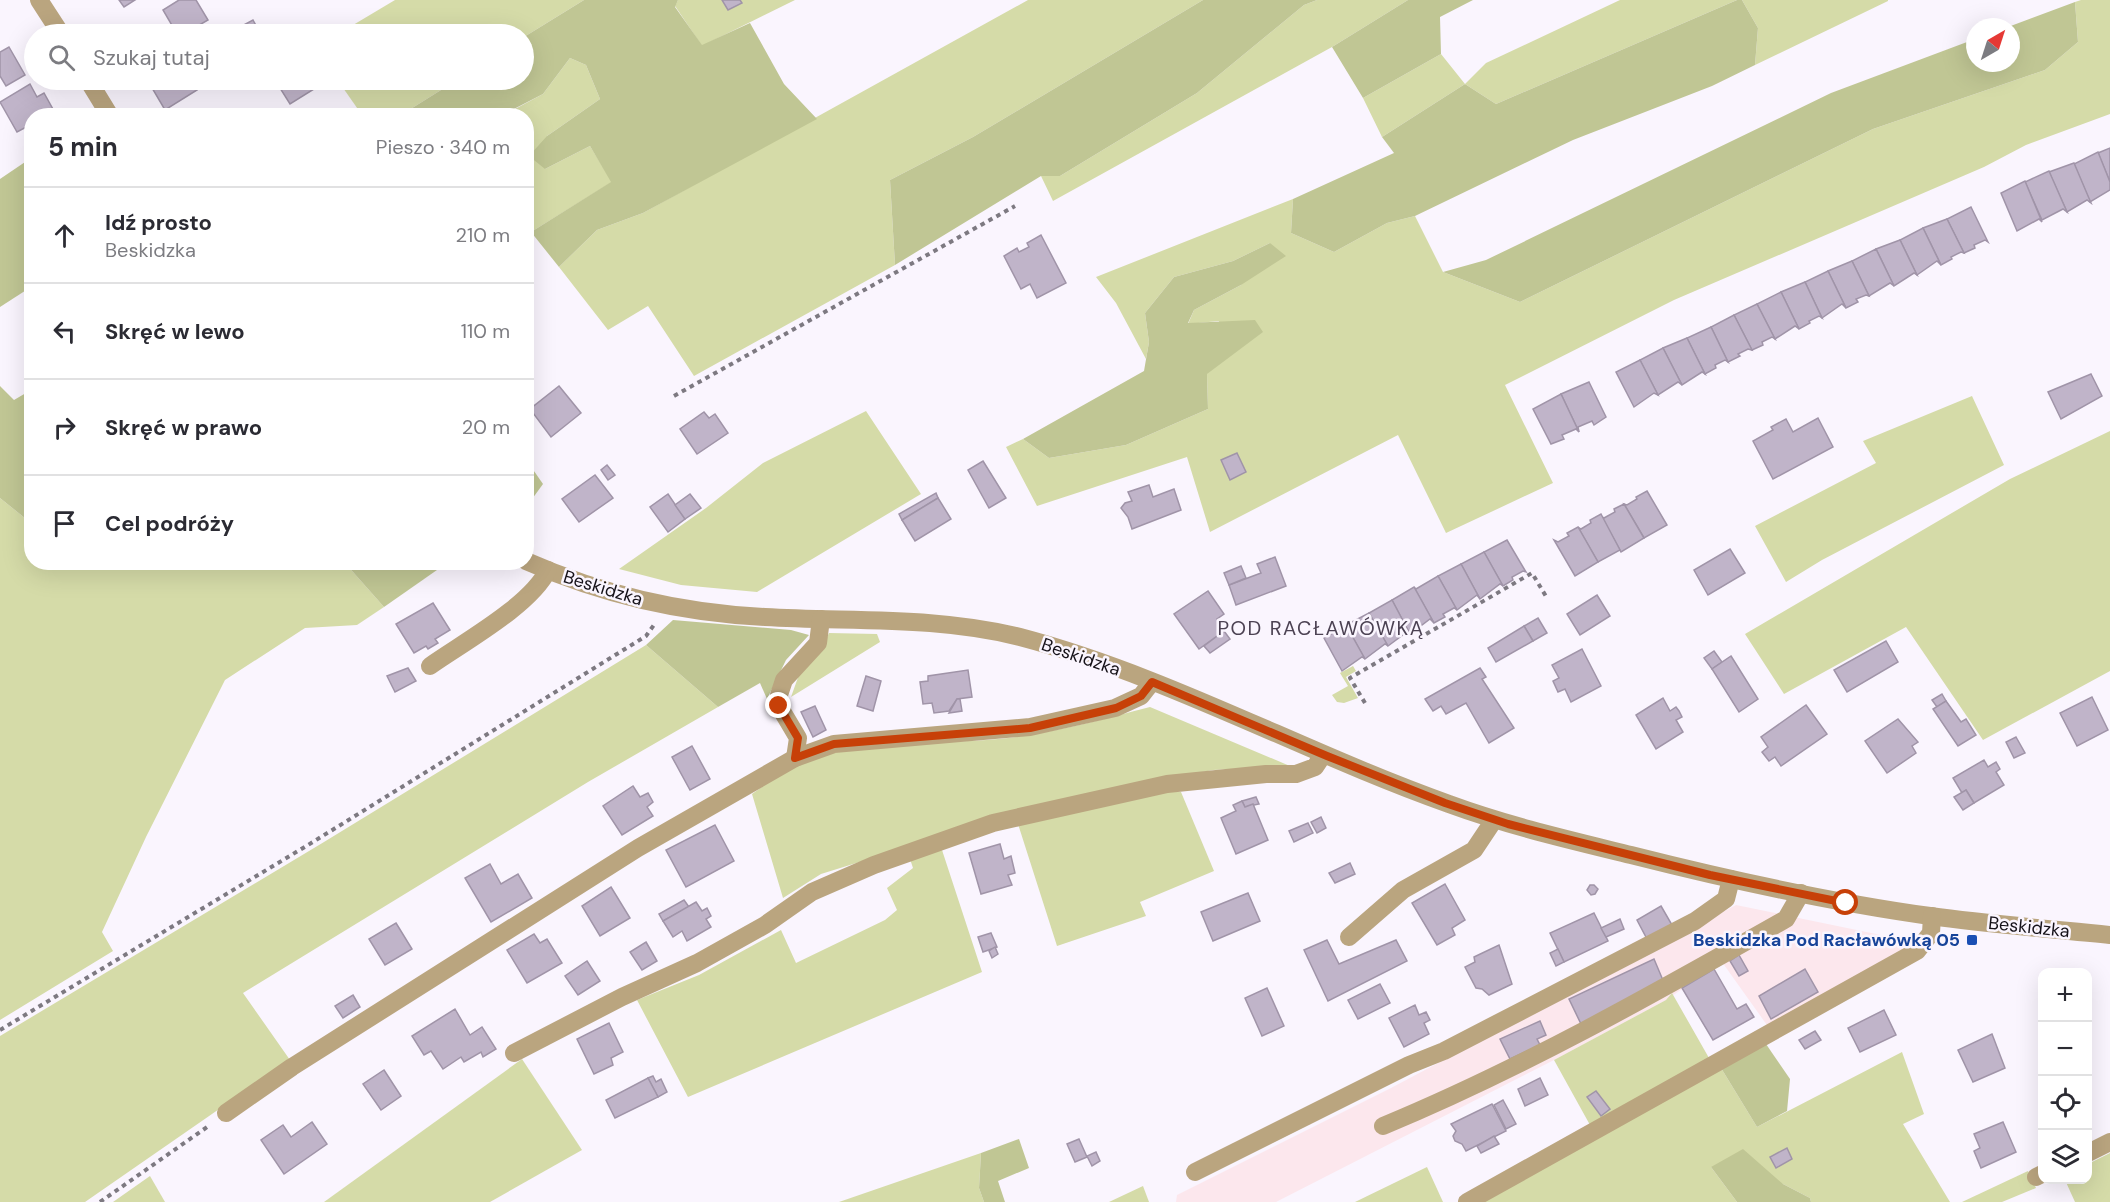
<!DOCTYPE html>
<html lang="pl">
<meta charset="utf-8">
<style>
:root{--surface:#fff;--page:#f7f7f7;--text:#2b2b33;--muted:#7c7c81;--line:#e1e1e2}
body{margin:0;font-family:"DM Sans",sans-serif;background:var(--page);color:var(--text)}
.controls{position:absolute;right:18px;bottom:18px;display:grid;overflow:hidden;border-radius:12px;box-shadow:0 6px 24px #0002}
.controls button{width:54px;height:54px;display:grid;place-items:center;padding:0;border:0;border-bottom:2px solid var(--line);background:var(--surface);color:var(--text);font:30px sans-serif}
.compass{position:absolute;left:1966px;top:18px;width:54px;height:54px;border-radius:50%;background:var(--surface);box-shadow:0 6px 24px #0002;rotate:39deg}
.stop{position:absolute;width:18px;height:18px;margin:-14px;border:4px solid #c74008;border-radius:50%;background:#fff}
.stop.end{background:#c74008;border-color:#fff;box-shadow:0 2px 6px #0008}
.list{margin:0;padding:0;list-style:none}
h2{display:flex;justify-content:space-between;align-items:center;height:78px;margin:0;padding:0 24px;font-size:26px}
h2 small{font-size:20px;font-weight:400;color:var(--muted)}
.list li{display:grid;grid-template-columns:39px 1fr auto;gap:18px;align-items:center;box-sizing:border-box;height:96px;padding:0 24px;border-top:2px solid var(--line)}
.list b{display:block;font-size:22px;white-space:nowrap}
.list p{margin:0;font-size:20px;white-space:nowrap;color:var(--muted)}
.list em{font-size:20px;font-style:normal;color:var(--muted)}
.icon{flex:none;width:33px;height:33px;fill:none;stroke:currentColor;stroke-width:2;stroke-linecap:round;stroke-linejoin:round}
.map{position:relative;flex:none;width:2110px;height:1202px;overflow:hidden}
.search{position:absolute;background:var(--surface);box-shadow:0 6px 24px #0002;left:24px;top:24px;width:510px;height:66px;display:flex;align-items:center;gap:15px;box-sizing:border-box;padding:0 21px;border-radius:33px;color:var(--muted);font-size:22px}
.panel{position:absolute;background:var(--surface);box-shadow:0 6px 24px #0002;left:24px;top:108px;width:510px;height:462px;border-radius:24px}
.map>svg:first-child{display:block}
.industrial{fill:#fce7ed}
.green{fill:#d5dba8}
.forest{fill:#c0c694}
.building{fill:#c0b4c9;stroke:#a094a8;stroke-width:1.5}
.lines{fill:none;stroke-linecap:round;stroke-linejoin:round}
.path{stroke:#7d7981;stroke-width:4;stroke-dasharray:4.5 4.5;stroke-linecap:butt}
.minor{stroke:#baa57f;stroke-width:18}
.route{stroke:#c74008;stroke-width:8}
.transit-dot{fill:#1a4fb4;stroke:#faf5fe;stroke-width:2}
.labels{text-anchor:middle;stroke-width:5;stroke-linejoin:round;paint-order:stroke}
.street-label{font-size:18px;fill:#151118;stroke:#faf5fe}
.transit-label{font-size:18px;font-weight:bold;fill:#164399;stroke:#faf5fe;text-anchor:end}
.neighbourhood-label{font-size:20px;letter-spacing:1.5px;fill:#4c4253;stroke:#faf5fe}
</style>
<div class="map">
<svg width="2110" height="1202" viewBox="0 0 2110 1202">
<rect width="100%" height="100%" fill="#faf5fe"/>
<!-- industrial -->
<path class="industrial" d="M1736,905L1910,941L1899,955L1769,1028L1722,962L1666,1000L1554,1060L1276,1202H1176L1177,1195L1391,1088Z"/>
<!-- green -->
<g class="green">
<path d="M395,0H584L524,37V34H338Z"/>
<path d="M678,0H795L702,46L675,6Z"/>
<path d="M1028,0H1203L973,137L890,180L895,265L694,376L648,306L608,330L559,267L597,230L643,213Z"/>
<path d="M1317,0H1408L1332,47L1053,201L1041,176H1060L1197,93L1304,5Z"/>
<path d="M1620,0H1737L1496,104L1465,84L1382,137L1363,98L1441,54L1465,84L1486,63Z"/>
<path d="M1742,0H1888V1L1755,65L1758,28Z"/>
<path d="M2081,0H2110V114L2026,145L1984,167L1674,300L1505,385L1553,483L1446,533L1398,435L1210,532L1187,457L1037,506L1006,447L1023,439L1049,458L1126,445L1208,409L1207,374L1219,321L1188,324L1194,310L1241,285L1270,243L1233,261L1174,277L1145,313L1149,342L1146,359L1116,303L1096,277L1293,199L1291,233L1334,252L1387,223L1415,216L1443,272L1520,302L1873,129L2045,70L2078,42L2075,2Z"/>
<path d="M570,58L586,65L600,99L547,136L545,169L590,146L612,182L531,232L526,227V116H502L543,94Z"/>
<path d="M349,80H457L401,115H362L341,85Z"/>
<path d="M1972,396L2004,465L1822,560L1786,582L1755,526L1876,463L1863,441Z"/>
<path d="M866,411L921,494L757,592L681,585L619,569L706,508L763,463Z"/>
<path d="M2110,431V671L1983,740L1906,627L1784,694L1745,634L2010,479Z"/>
<path d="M0,498L31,523L32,562H233L241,568L275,563H345L384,607L357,625L305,628L225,680L146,837L102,932L113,951L0,1020Z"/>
<path d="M829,633L877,634L880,642L791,697L801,669L822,648Z"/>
<path d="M646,645L718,707L588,782L243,993L290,1060L85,1202H0V1036L324,842Z"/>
<path d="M1353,666L1356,671L1346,677L1358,698L1344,703L1337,702L1332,695L1348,686L1340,673Z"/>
<path d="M1150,707L1290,766L1213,770L1059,800L821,874L783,898L752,794C765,785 777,775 791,768C848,738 934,745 998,739C1050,734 1100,720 1150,707Z"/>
<path d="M1170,791L1181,792L1214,871L1140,902L1146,916L1057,946L1018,824Z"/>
<path d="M942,850L982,972L688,1097L637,1000L699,975L781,930L796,963L885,920L897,910L887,888L913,868L910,859Z"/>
<path d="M1672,993L1709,1058L1590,1125L1554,1060L1666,1000Z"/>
<path d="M1902,1052L1924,1114L1903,1124L1950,1202H1811L1810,1198L1783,1184L1711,1167L1737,1202H1469L1721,1068L1757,1127Z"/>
<path d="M522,1059L582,1150L490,1202H324Z"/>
<path d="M981,1153L979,1188L984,1202H839Z"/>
<path d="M2110,1153V1202H2075L2065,1180H2088V1164Z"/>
<path d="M1427,1167L1443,1202H1355Z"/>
<path d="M2028,1171L2036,1188L2002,1202H1962Z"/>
<path d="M150,1176L165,1202H113Z"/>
<path d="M1143,1186L1149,1202H1109Z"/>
</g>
<!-- forest -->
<g class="forest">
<path d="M584,0H678L675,7L702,45L750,23L784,84L817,119L643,213L597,230L559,267L531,232L611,182L590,146L545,169L529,156L547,136L600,99L586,65L570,58L543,94L502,115H401L457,80H524V37Z"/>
<path d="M1203,0H1317L1304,5L1197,93L1060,176H1041L895,265L890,180L973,137Z"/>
<path d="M1408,0H1473L1440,17L1441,54L1363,98L1332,47Z"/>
<path d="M1737,0H1742L1758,28L1755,65L1712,86L1573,140L1415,216L1387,223L1334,252L1291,233L1293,199L1394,153L1382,137L1465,84L1496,104Z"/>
<path d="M2075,2L2078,42L2045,70L1873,129L1520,302L1443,272L1486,260L1831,93L1975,39V63H2011V27H2008Z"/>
<path d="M31,158V287L0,307V179Z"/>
<path d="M1270,243L1286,256L1241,285L1194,310L1188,323L1255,320L1263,332L1207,374L1208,409L1126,445L1049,458L1023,439L1144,371L1149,342L1145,313L1174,277L1233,261Z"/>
<path d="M0,386L14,400L31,390V523L0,498Z"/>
<path d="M527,461L543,484L527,506H526Z"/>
<path d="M345,563H447L384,607Z"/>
<path d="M673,620L791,630L809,635L786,660L767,699L760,683L718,707L646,645Z"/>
<path d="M1766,1044L1790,1079L1787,1111L1757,1127L1721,1068Z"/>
<path d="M1019,1139L1029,1168L998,1181L1005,1202H984L979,1188L981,1153Z"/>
<path d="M1743,1149L1783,1184L1810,1198L1811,1202H1737L1711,1167Z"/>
</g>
<!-- building -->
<g class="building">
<path d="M119,0H135L124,7Z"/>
<path d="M179,0H196L208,20L184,34H177L163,10Z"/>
<path d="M722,0H740L742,3L728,10Z"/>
<path d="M253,20L260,33L257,34H227Z"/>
<path d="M9,47L25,75L6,86L0,76V52Z"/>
<path d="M150,80H180L182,83L190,80L197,90L165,110L148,81Z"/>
<path d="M275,80H319L322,84L290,104Z"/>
<path d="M30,84L37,97L44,93L54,111L46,116H32V124L17,132L0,102Z"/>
<path d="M2110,148V182L2098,153Z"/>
<path d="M2098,152L2110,182V190L2090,202L2074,164Z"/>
<path d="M2074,163L2091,203L2087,200L2067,212L2049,172Z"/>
<path d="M2049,171L2067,212L2063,209L2042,220L2025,182Z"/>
<path d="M2025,181L2042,222L2039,219L2017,231L2001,193Z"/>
<path d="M1971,207L1988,242L1985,240L1974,245L1975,248L1964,253L1947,219Z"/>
<path d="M1947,219L1964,253L1961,252L1951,257L1952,259L1941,265L1923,228Z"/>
<path d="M1923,228L1941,265L1937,261L1917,275L1900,240Z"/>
<path d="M1041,235L1066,283L1037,298L1030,284L1021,289L1004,256L1017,248L1019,252L1029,247L1027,243Z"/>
<path d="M1900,240L1917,275L1914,273L1894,286L1876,249Z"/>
<path d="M1876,249L1894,286L1890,283L1869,296L1852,261Z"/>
<path d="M1852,261L1869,296L1866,295L1856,299L1858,302L1846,308L1828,271Z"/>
<path d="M1828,271L1846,308L1842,304L1822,318L1805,282Z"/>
<path d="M1805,282L1822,318L1819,316L1809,321L1810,323L1799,329L1781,292Z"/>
<path d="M1781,292L1799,329L1795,326L1775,339L1757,304Z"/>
<path d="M1757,304L1775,339L1772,337L1762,342L1763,345L1752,350L1734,315Z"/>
<path d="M1734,315L1752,350L1748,349L1738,354L1740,356L1728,362L1711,327Z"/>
<path d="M1711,327L1728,362L1725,360L1715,365L1716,368L1705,374L1687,338Z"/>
<path d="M1687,338L1705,374L1702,372L1682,385L1663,348Z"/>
<path d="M1663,348L1682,385L1678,382L1658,395L1640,360Z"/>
<path d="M1640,360L1658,395L1654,393L1634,407L1616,372Z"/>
<path d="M2091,374L2102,396L2061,419L2048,392Z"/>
<path d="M1589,382L1606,417L1594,425L1592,421L1578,427L1579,432L1561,394Z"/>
<path d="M559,386L581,413L551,437L530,409Z"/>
<path d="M1561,394L1579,432L1576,429L1562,435L1564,439L1551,444L1533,409Z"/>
<path d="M704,412L709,418L715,414L728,433L697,454L680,429Z"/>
<path d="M1818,418L1833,447L1773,479L1753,441L1773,430L1771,427L1786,419L1793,432Z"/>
<path d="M1237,453L1246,472L1230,480L1221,460Z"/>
<path d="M983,461L1006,498L989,508L968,470Z"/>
<path d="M607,465L615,475L608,480L601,470Z"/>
<path d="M595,475L613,498L579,522L562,499Z"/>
<path d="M1149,485L1153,497L1174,489L1181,510L1132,529L1128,517L1121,508L1125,503L1132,501L1128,492Z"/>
<path d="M1647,491L1667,525L1644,538L1624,504L1627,505L1637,499L1636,497Z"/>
<path d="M936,493L938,498L902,520L899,514Z"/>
<path d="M668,494L685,519L668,532L650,507Z"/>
<path d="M690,494L701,508L685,519L675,505Z"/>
<path d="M938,498L951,519L915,541L902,520Z"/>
<path d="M1624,504L1644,538L1621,552L1601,516L1604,518L1615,512L1614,509Z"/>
<path d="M1601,514L1620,550L1598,562L1578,527L1581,529L1591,523L1590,520Z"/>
<path d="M1578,527L1598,562L1575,576L1554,540L1558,542L1569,536L1567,533Z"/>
<path d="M1507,540L1526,572L1523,571L1512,577L1513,580L1503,586L1484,552Z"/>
<path d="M1730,549L1745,573L1708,595L1694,570Z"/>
<path d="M1484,552L1503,586L1500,584L1480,599L1461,564Z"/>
<path d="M1275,557L1286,586L1236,605L1229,585L1261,573L1257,564Z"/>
<path d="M1461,564L1480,599L1477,595L1457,610L1438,576Z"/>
<path d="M1241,566L1246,578L1229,585L1224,573Z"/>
<path d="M1438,576L1457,610L1454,608L1443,614L1445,617L1434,623L1414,587L1416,589Z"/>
<path d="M1414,587L1434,623L1430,619L1410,634L1392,600Z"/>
<path d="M1208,591L1224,614L1217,619L1224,631L1199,649L1174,614Z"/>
<path d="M1597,595L1610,616L1580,635L1567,614Z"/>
<path d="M1392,600L1410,634L1407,632L1388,646L1369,613Z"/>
<path d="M433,603L450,630L435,639L438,643L428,649L426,646L414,653L396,624Z"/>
<path d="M1369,613L1388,646L1385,644L1365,659L1346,625Z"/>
<path d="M1538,618L1547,633L1533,641L1524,626Z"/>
<path d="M1346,625L1365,659L1362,657L1342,671L1324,638Z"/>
<path d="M1524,626L1533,641L1496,662L1488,648Z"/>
<path d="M1224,631L1230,639L1210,653L1204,646Z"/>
<path d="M1886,641L1898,662L1847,692L1834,670Z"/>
<path d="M1582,649L1601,686L1571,702L1565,689L1558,692L1553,681L1559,678L1552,665Z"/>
<path d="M1714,651L1722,662L1712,669L1704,658Z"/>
<path d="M1731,656L1758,699L1739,712L1712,669Z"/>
<path d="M408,668L416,681L395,692L387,676Z"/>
<path d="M1480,668L1486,677L1482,679L1514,728L1489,743L1466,703L1446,714L1441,706L1433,711L1425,699Z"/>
<path d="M968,670L972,697L957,699L949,711L934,713L932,703L923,704L920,682L928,681V676Z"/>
<path d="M866,676L881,681L873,711L857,706Z"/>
<path d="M1942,694L1946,701L1937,707L1932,700Z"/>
<path d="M2092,697L2108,730L2077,746L2060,713Z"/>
<path d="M1663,698L1670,711L1676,707L1679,711L1682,717L1676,720L1683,732L1656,749L1636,715Z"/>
<path d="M957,699H960L962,711L949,713Z"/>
<path d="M1946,701L1961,722L1966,719L1976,735L1958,746L1933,709Z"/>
<path d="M1806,705L1827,734L1781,766L1775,757L1769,761L1762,752L1768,747L1761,737Z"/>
<path d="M815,706L826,730L813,737L801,712Z"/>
<path d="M1898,719L1918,742L1912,746L1916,753L1887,773L1865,741Z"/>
<path d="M2016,737L2025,753L2014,758L2006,742Z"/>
<path d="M692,746L710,779L690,790L672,757Z"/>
<path d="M1984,760L1988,767L1996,762L2000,769L1996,772L2004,785L1974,803L1966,790L1962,793L1953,778Z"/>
<path d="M633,786L640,797L648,793L653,802L647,807L653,816L622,835L603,806Z"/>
<path d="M1966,790L1974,803L1963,810L1954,797Z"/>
<path d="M1256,797L1259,804L1245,807L1242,801Z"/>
<path d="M1242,801L1245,807L1253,804L1268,840L1236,854L1221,818L1236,811L1233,805Z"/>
<path d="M1321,817L1326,828L1317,833L1311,822Z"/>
<path d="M1308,823L1313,833L1294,842L1289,831Z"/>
<path d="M715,825L734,861L686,887L666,850Z"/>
<path d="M1000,844L1004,859L1011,856L1015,873L1008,875L1012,885L981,894L969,853Z"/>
<path d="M1350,863L1355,874L1335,883L1329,873Z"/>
<path d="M490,864L501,884L518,874L532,898L491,922L465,878Z"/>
<path d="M1445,884L1465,920L1452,928L1455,935L1437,945L1412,903Z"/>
<path d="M1590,885H1594L1598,889L1595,894L1591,895L1587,890Z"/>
<path d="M611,887L630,918L600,936L582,906Z"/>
<path d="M1248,893L1260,921L1213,941L1201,912Z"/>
<path d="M684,900L689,907L663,921L659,914Z"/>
<path d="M696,902L702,911L707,908L711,916L706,919L711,927L687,941L682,931L673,937L663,921Z"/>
<path d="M1661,906L1672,925L1647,939L1637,920Z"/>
<path d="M1594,913L1608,941L1564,962L1550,933Z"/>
<path d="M1620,919L1624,929L1606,937L1601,928Z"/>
<path d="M396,923L412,949L385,965L369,939Z"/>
<path d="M991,933L997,947L983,952L978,937Z"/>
<path d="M534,934L540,943L547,939L562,963L527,983L507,950Z"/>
<path d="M1327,940L1339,964L1396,940L1407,961L1328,1001L1304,950Z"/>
<path d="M646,942L657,961L642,970L630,952Z"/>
<path d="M1499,945L1512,984L1489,995L1482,989L1476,988L1465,967L1475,962L1474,957Z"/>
<path d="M995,947L998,954L992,958L989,951Z"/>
<path d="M1558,949L1564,962L1556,966L1550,953Z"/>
<path d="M1739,955L1748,971L1739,976L1730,961Z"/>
<path d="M1654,959L1665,985L1581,1024L1569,999Z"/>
<path d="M587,961L600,981L578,995L565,976Z"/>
<path d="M1714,969L1737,1009L1746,1004L1754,1017L1713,1040L1682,988Z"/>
<path d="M1805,969L1818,992L1771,1019L1759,996Z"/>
<path d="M1380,984L1390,1003L1358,1019L1348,1000Z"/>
<path d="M1267,988L1284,1026L1262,1036L1245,998Z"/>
<path d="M353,995L360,1007L343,1018L335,1006Z"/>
<path d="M1415,1005L1419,1015L1426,1012L1430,1020L1424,1023L1429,1034L1404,1047L1389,1018Z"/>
<path d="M455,1009L470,1035L482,1027L496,1049L483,1057L481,1052L464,1062L461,1057L443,1069L431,1051L424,1055L412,1036Z"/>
<path d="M1884,1010L1896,1035L1860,1052L1848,1028Z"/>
<path d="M1540,1021L1546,1035L1537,1039L1540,1045L1510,1059L1500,1039Z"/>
<path d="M609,1023L623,1052L611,1058L613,1065L594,1074L577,1039Z"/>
<path d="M1815,1031L1821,1040L1805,1049L1799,1040Z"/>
<path d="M1992,1034L2005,1068L1973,1082L1958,1050Z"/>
<path d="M384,1070L401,1096L381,1110L363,1084Z"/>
<path d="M653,1076L656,1082L661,1079L667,1092L658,1097L648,1078Z"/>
<path d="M648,1078L658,1097L615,1118L606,1100Z"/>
<path d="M1540,1078L1548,1095L1525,1106L1518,1089Z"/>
<path d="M1596,1091L1610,1109L1601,1116L1587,1097Z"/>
<path d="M1503,1100L1516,1124L1506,1129L1494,1105Z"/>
<path d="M1492,1104L1506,1131L1466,1151L1462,1144L1455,1141L1453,1136L1456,1131L1451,1124Z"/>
<path d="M312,1122L327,1144L284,1174L261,1140L283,1125L291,1137Z"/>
<path d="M2003,1122L2016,1152L1981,1168L1974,1151L1980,1148L1974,1134Z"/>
<path d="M1494,1136L1499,1144L1481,1153L1477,1146Z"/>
<path d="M1079,1139L1087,1157L1075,1162L1067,1144Z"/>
<path d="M1787,1148L1792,1159L1776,1168L1770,1157Z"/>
<path d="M1096,1152L1100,1161L1092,1166L1087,1156Z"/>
</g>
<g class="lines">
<!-- path -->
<g class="path">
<path d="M674,396L1015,206"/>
<path d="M1365,703L1350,678L1532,573L1547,598"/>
<path d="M0,1030L308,845L646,636L656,622"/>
<path d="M100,1202L210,1125"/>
</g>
<!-- minor -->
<g class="minor">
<path d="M39,0L61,34"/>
<path d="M88,80L110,116"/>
<path d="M526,561C603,595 682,613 765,617C850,622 937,616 1020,637C1168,676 1305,753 1449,804C1509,826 1570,840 1631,855C1730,880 1829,902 1930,916C1989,924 2050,929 2110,935"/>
<path d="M430,666C464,642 530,606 548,570"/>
<path d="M795,758L798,738L779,706V695L784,680L818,643L821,619"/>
<path d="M1349,937L1403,890L1474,850L1494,820"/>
<path d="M514,1053L622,997L697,963L765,925L812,892L874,865L993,823L1167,784L1266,774H1296L1315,767L1323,755"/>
<path d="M226,1113L292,1067L638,848L795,758L834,744L1030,727L1115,708L1141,696L1152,682"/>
<path d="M1383,1126C1523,1068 1655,993 1786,919L1801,893"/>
<path d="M2088,1153L2110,1142"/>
<path d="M1195,1172L1409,1065L1444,1051L1695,921L1726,899L1731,879"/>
<path d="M2036,1177L2042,1174"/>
<path d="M1467,1202L1917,951L1931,933L1932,916"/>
</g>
</g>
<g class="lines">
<!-- route -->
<path class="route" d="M779,706L798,738L795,758L834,744L1030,728L1116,708L1141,696L1152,682L1327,756L1445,803L1508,824L1710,875L1846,903"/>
</g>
<!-- markers -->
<rect class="transit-dot" x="1966" y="934" width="12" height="12" rx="3"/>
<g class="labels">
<!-- street labels -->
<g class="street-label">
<text transform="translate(603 588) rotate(17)" y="6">Beskidzka</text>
<text transform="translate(1081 657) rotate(19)" y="6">Beskidzka</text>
<text transform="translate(2029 927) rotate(6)" y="6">Beskidzka</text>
</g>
<!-- transit labels -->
<g class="transit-label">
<text x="1960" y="946">Beskidzka Pod Racławówką 05</text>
</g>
<!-- neighbourhood labels -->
<g class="neighbourhood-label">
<text x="1321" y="635">POD RACŁAWÓWKĄ</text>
</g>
</g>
</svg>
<div class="controls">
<button>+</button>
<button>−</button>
<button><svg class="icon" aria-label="locate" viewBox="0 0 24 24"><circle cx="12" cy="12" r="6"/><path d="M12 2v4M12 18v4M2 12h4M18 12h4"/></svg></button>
<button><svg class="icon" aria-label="layers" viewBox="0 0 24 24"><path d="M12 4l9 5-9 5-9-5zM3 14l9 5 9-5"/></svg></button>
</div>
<svg class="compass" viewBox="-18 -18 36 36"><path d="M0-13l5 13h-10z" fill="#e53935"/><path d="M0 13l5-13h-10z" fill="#7c7c81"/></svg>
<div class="stop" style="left:1846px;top:903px"></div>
<div class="stop end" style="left:779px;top:706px"></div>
<div class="search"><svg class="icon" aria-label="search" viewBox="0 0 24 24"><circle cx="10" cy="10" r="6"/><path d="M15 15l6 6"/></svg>Szukaj tutaj</div>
<section class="panel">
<h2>5 min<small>Pieszo · 340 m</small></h2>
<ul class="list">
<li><svg class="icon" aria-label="ahead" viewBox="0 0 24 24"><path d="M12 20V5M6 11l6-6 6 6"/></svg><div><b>Idź prosto</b><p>Beskidzka</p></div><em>210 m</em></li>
<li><svg class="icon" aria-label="left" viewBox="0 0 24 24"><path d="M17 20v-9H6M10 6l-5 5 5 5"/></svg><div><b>Skręć w lewo</b></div><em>110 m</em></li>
<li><svg class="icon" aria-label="right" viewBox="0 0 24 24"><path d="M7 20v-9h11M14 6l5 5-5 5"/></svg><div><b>Skręć w prawo</b></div><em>20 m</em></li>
<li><svg class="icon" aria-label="arrive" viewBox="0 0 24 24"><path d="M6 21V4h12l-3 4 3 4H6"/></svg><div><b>Cel podróży</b></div></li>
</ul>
</section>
</div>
